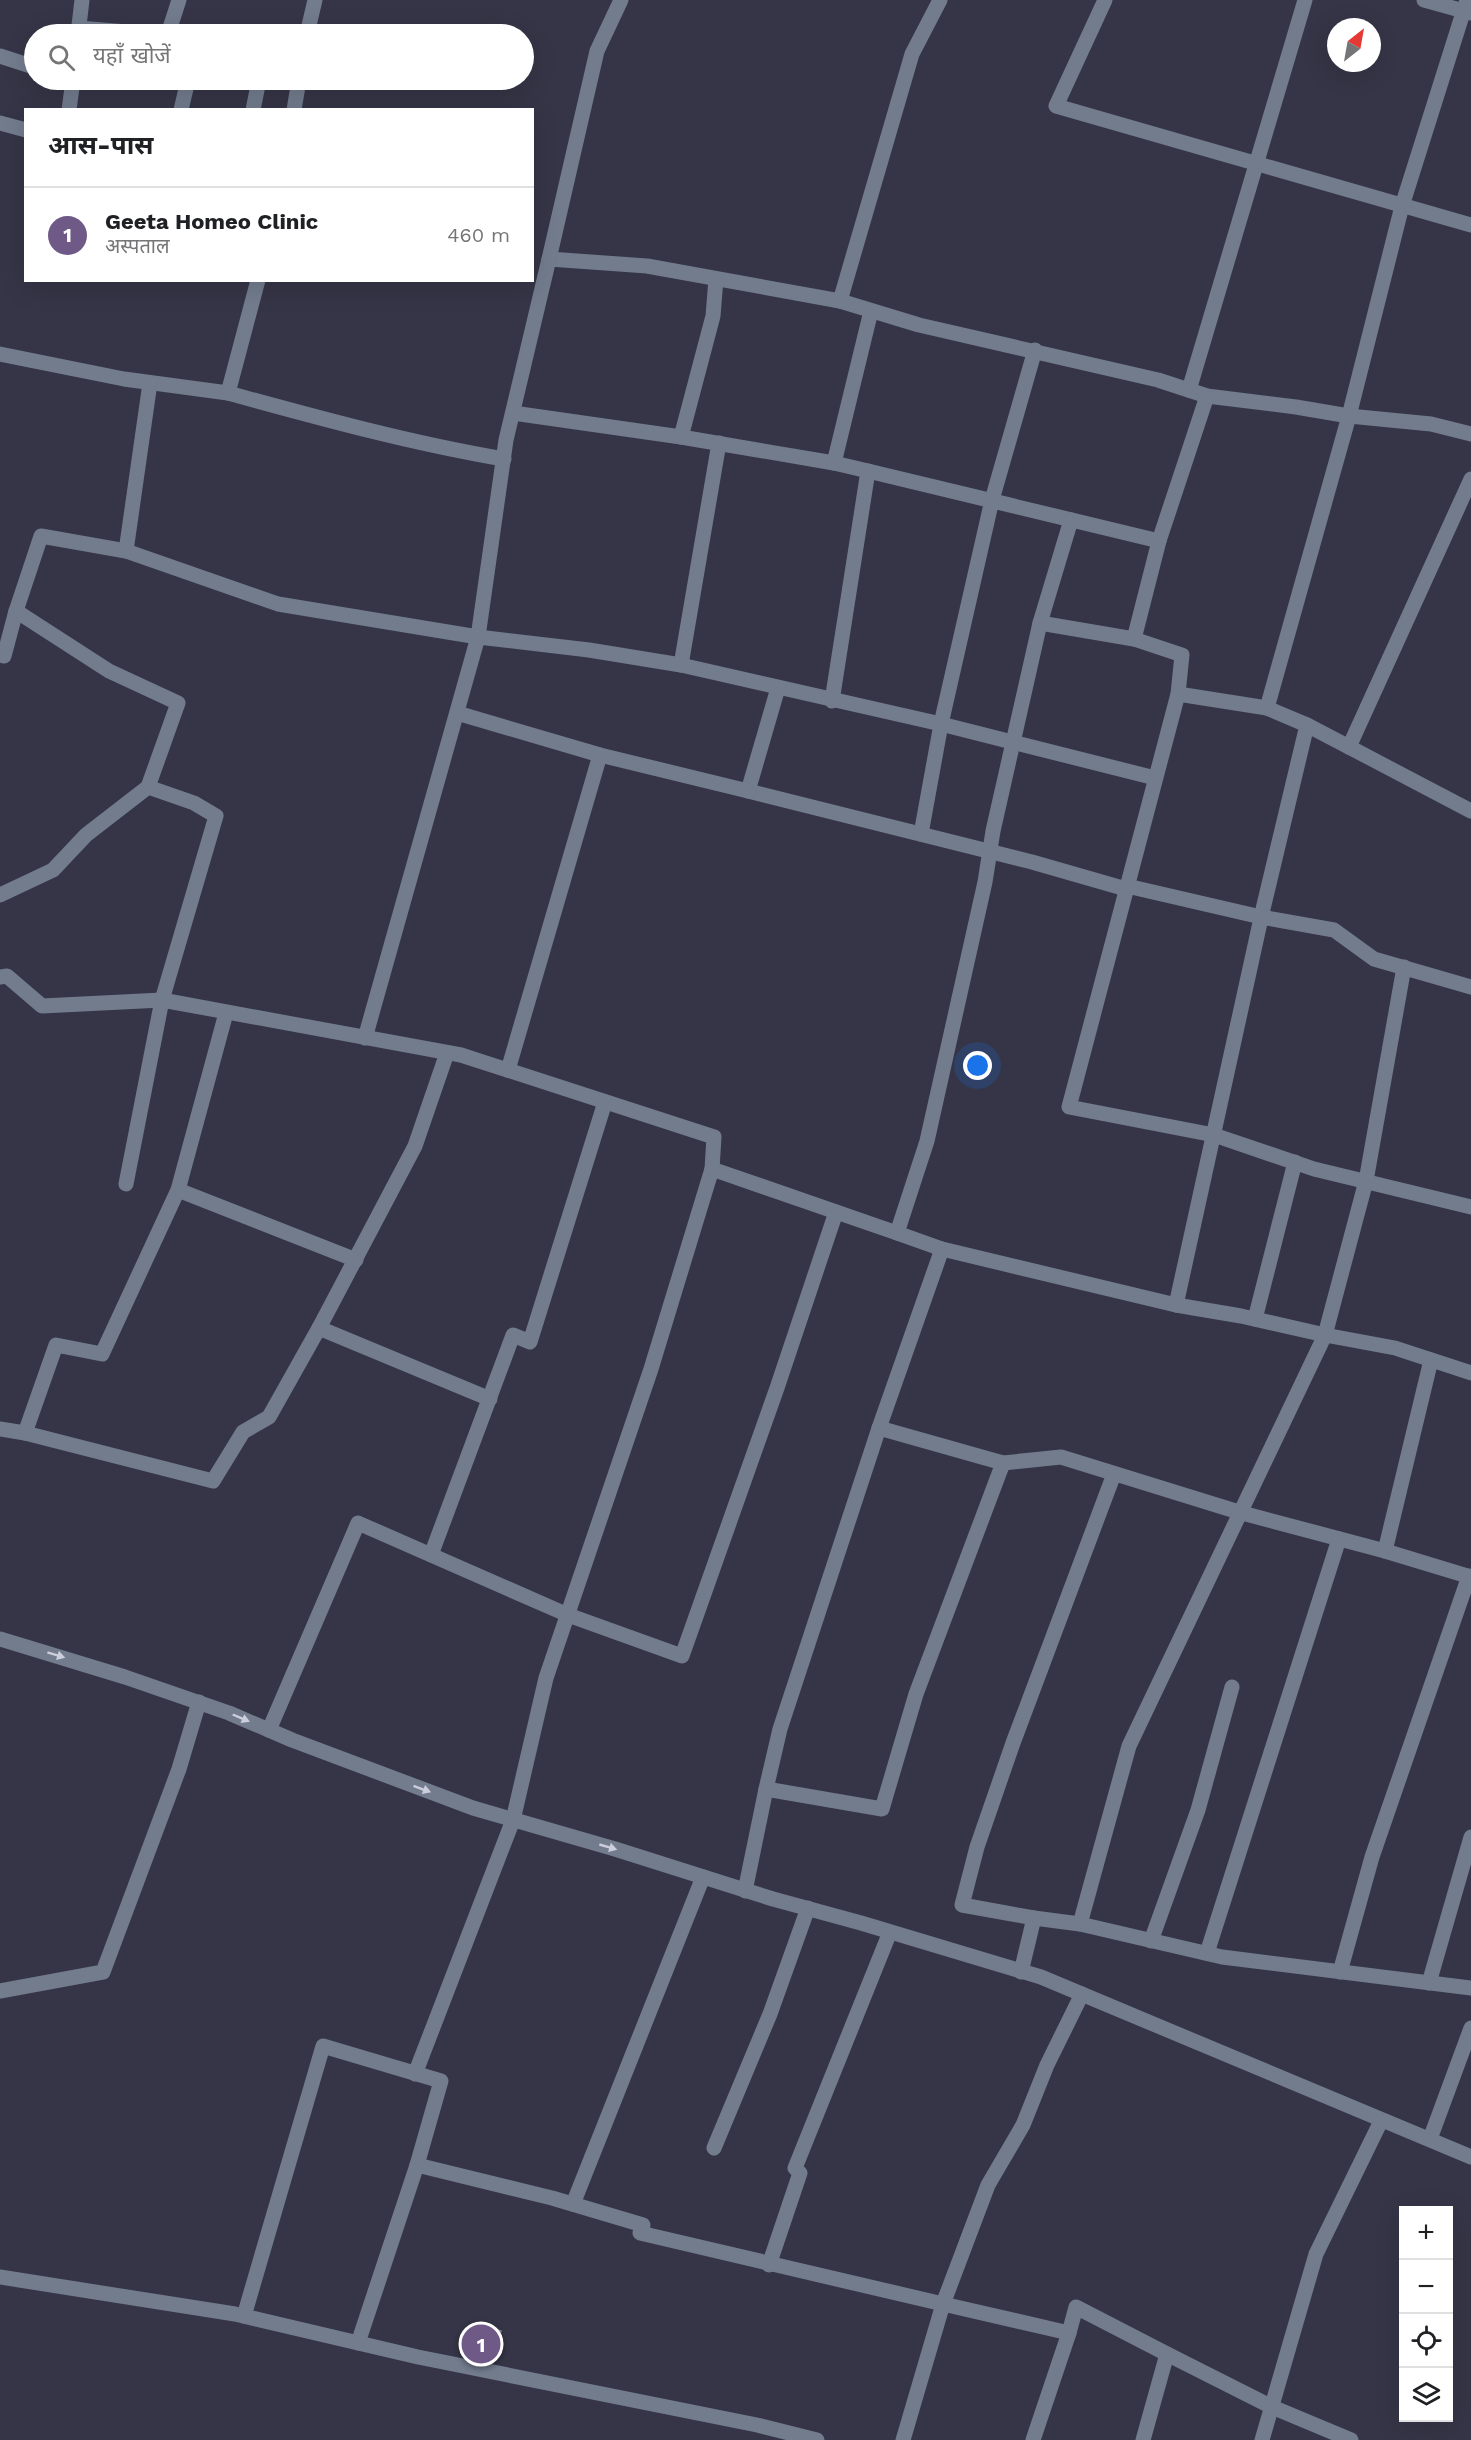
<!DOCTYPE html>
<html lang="hi">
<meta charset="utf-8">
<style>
:root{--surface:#fff;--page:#f2f2f2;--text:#202124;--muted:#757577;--line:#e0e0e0;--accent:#6f5986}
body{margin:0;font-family:"Work Sans","Noto Sans Devanagari",sans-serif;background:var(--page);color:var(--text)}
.controls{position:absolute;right:18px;bottom:18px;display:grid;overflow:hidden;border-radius:0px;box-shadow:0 6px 24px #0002}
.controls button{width:54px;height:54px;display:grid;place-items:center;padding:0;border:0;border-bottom:2px solid var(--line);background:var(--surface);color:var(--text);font:30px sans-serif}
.compass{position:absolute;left:1327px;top:18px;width:54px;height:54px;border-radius:50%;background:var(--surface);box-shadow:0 6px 24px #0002;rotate:31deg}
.you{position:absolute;left:978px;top:1066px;width:21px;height:21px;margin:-15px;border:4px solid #fff;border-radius:50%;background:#1a73e8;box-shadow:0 0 0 9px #1a73e833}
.badge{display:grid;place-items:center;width:39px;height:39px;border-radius:50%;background:var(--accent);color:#fff;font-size:20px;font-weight:700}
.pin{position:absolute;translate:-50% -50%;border:3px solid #fff;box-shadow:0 2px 6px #0006}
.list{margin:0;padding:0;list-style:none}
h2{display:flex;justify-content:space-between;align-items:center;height:78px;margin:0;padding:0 24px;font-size:26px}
h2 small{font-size:20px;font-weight:400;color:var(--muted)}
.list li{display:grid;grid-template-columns:39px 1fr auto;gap:18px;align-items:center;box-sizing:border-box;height:96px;padding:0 24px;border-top:2px solid var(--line)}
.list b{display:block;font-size:22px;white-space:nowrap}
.list p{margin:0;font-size:20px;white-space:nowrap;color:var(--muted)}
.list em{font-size:20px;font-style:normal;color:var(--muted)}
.icon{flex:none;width:33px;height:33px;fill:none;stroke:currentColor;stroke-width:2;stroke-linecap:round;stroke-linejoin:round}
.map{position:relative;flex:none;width:1471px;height:2440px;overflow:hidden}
.search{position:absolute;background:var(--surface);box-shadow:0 6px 24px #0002;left:24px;top:24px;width:510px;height:66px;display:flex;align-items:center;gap:15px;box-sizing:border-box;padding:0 21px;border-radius:33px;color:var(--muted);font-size:22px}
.panel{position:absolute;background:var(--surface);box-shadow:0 6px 24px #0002;left:24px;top:108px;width:510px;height:174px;border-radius:0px}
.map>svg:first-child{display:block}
.building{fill:#5a5163;stroke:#908699;stroke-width:1.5}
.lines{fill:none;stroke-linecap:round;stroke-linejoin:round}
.minor{stroke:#727c8d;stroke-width:15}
.oneway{fill:#cccedb}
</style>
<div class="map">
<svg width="1471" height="2440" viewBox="0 0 1471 2440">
<rect width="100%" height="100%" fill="#353547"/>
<!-- building -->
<path class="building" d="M476,2323L501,2331L491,2362L465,2357Z"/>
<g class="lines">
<!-- minor -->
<g class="minor">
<path d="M621,0L597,51L549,259L647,266L840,301L919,325L1158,380L1207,396L1296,407L1349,416L1431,424L1471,434"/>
<path d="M1105,0L1056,106L1471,225"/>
<path d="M1424,0L1471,13"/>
<path d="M79,28L151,34"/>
<path d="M78,34L82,0"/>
<path d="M168,34L179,0"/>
<path d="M307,34L315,0"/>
<path d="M0,56L34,67"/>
<path d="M69,110L73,80"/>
<path d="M181,110L188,80"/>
<path d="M253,110L259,80"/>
<path d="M294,110L299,80"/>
<path d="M0,123L26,130"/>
<path d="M840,301L912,54L940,0"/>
<path d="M0,354L124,379L228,393L258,280"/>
<path d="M1189,390L1305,0"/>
<path d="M228,393C319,418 410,443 504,459"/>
<path d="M513,413L681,437L713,316L716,279"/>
<path d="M681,437L834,463L868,471L832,701"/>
<path d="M834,463L871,311"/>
<path d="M868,471L1159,541"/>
<path d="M126,551L150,383"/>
<path d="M1040,623L1071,520"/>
<path d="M1134,639L1182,655L1178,694L1267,708L1307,725L1263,909L1176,1305"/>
<path d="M0,655L4,656L16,611"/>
<path d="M681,665L719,443"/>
<path d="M778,688L748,791L1032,862L1126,889"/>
<path d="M1178,694L1069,1107L1214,1135L1314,1169L1471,1207"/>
<path d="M1267,708L1349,416L1402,206L1467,0"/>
<path d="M457,713L600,755L748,791"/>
<path d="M1307,725L1349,747L1471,479"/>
<path d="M1349,747L1471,811"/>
<path d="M921,834L941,724L992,500L1035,350"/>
<path d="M1127,886L1261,917L1334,930L1374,959L1471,987"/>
<path d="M0,895L53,870L86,835L148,787"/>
<path d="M0,977L7,976L42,1006L162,1000L461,1055L714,1137L712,1169"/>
<path d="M226,1013L178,1190L102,1354L56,1345L25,1433L213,1481L243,1432L269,1417L319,1328L415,1146L447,1053"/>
<path d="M365,1038L478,637L506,440L549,259"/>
<path d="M508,1070L600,755"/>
<path d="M126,1184L162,1000L216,816L194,803L148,787L178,703L109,671L16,611L41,536L126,551L278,604L478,637L589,650L681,665L941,724L1155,778"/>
<path d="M178,1190L356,1260"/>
<path d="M897,1233L942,1249L1176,1305L1241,1316L1325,1335L1395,1348L1471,1373"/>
<path d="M1255,1319L1295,1162"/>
<path d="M319,1328L490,1399"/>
<path d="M1431,1360L1385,1551L1471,1577"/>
<path d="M0,1429L25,1433"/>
<path d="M1003,1463L1061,1457L1242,1513L1385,1551"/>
<path d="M431,1555L513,1335L530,1342L605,1102"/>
<path d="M0,1639L125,1677L229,1713L292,1740L473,1808L615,1849L773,1899L861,1923L1041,1977L1471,2157"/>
<path d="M269,1730L358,1523L568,1615L682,1656L777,1388L836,1212"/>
<path d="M766,1789L780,1729L879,1428"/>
<path d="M745,1891L766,1789L882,1809L916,1694L1003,1463L879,1428L942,1249"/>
<path d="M1034,1918L962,1905L977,1847L1013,1743L1114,1474"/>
<path d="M1080,1924L1222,1957L1471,1988"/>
<path d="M1151,1941L1198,1810L1232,1687"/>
<path d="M1207,1953L1339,1539"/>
<path d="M1021,1972L1034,1918L1080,1924L1129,1746L1325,1335L1366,1181L1404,967"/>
<path d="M1340,1972L1372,1857L1469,1576"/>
<path d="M1429,1983L1471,1837"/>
<path d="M0,1991L103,1972L179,1769L199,1702"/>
<path d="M415,2074L513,1820L546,1678L651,1369L712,1169L897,1233L927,1141L985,882L993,831L1040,623L1134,639L1159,541L1207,396"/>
<path d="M1430,2139L1471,2028"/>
<path d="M714,2148L770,2014L808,1908"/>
<path d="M573,2204L703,1877"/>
<path d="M769,2265L800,2173L795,2168L890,1932"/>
<path d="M0,2277L235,2314L418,2357L757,2425L817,2440"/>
<path d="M244,2316L323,2046L441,2081L417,2165L552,2198L643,2225L640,2233L943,2304L988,2185L1023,2125L1047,2065L1082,1994"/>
<path d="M1069,2333L1076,2307L1167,2354L1143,2440"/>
<path d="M358,2343L417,2165"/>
<path d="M1167,2354L1272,2407L1351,2440"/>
<path d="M903,2440L943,2304L1069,2333L1033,2440"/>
<path d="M1262,2440L1316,2254L1381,2121"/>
</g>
</g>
<!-- one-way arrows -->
<defs><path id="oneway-solid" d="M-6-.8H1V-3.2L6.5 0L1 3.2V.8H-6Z" transform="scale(1.5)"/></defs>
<g class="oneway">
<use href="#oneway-solid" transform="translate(56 1655) rotate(17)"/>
<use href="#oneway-solid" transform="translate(241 1718) rotate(23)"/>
<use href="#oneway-solid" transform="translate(422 1789) rotate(20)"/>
<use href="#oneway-solid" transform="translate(608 1847) rotate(16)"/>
</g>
</svg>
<div class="controls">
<button>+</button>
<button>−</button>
<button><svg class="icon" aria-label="locate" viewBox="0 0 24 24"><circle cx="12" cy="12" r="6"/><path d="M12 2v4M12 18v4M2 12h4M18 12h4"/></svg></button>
<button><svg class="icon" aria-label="layers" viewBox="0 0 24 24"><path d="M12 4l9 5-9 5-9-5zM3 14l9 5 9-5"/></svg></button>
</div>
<svg class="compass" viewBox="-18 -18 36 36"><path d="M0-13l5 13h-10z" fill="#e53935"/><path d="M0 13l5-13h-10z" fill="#757577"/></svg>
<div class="you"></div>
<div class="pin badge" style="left:481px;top:2344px">1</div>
<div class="search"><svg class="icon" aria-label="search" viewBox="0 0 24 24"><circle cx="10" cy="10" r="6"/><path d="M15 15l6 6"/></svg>यहाँ खोजें</div>
<section class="panel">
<h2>आस-पास<small></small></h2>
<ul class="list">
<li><span class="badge">1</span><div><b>Geeta Homeo Clinic</b><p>अस्पताल</p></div><em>460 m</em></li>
</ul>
</section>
</div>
